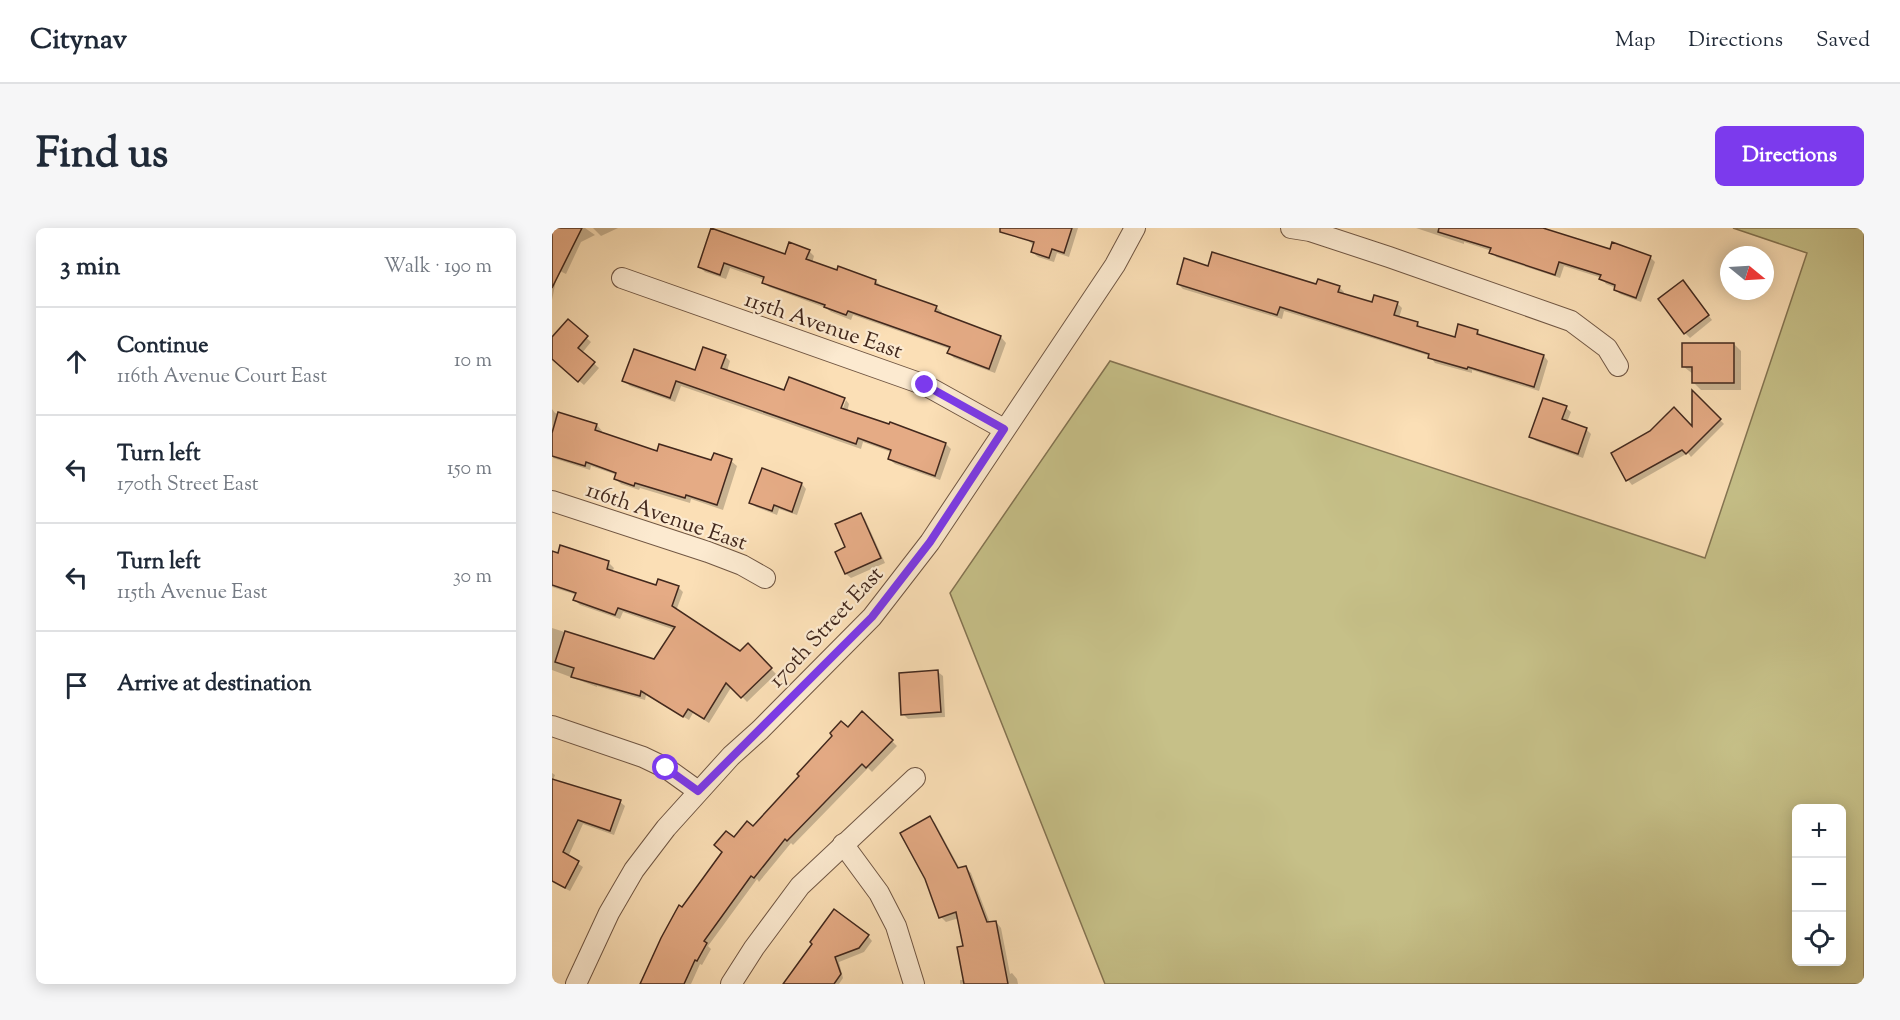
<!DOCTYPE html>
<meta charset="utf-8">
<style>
:root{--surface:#fff;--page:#f6f6f7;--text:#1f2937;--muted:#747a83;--line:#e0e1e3;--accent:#7c3aed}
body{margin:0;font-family:"Sorts Mill Goudy",serif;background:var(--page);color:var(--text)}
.controls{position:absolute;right:18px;bottom:18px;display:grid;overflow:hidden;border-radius:9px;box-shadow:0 3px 15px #0003}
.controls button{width:54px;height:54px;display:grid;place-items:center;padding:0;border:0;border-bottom:2px solid var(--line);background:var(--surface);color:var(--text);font:30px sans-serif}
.compass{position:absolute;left:1168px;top:18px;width:54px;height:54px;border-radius:50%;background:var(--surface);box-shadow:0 3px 15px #0003;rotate:108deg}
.stop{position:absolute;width:18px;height:18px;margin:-14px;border:4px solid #7c3aed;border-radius:50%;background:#fff}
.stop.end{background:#7c3aed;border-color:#fff;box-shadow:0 2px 6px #0008}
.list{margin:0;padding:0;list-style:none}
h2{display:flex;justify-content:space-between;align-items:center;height:78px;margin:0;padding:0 24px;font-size:26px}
h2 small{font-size:20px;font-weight:400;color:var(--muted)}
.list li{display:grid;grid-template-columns:39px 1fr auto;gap:18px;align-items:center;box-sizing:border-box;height:108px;padding:0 24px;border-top:2px solid var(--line)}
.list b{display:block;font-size:22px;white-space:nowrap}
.list p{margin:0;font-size:20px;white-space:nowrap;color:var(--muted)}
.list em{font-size:20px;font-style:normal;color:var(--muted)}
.icon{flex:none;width:33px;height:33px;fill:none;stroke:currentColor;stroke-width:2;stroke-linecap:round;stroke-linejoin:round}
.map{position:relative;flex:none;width:1312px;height:756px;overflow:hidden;border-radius:9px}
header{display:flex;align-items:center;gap:36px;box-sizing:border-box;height:84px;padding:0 30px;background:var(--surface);border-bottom:2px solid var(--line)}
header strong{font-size:28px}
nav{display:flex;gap:33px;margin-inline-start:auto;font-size:21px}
.intro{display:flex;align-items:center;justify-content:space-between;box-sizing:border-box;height:144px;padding:0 36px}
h1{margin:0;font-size:42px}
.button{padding:15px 27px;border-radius:9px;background:var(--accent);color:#fff;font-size:21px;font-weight:700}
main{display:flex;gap:36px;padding:0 36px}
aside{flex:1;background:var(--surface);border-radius:9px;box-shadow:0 3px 15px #0003}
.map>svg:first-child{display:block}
.green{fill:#c6c088;stroke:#847452;stroke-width:1.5;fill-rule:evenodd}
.shadow{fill:#0003}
.building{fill:#e5ab85;stroke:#42281d;stroke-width:1.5}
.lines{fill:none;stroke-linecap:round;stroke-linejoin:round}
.minor-casing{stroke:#705643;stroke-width:22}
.minor{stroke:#fcead0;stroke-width:20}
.route{stroke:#7c3aed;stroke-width:8}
.labels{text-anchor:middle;stroke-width:4.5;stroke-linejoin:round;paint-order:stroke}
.street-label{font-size:22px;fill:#42281d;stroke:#fcead0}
</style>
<header>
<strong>Citynav</strong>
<nav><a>Map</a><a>Directions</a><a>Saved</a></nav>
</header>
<div class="intro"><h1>Find us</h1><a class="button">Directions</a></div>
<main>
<aside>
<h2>3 min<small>Walk · 190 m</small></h2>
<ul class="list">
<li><svg class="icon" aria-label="ahead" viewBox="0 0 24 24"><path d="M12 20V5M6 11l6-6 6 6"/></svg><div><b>Continue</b><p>116th Avenue Court East</p></div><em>10 m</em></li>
<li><svg class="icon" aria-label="left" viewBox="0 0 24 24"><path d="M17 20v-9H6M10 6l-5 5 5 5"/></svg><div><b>Turn left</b><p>170th Street East</p></div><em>150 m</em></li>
<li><svg class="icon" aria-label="left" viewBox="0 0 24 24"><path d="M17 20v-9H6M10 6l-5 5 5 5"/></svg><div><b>Turn left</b><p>115th Avenue East</p></div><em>30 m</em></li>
<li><svg class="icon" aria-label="arrive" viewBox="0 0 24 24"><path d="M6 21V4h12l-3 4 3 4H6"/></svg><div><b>Arrive at destination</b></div></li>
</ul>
</aside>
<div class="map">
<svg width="1312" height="756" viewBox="0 0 1312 756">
<rect width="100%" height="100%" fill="#fbdfb6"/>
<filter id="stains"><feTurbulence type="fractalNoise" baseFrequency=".00333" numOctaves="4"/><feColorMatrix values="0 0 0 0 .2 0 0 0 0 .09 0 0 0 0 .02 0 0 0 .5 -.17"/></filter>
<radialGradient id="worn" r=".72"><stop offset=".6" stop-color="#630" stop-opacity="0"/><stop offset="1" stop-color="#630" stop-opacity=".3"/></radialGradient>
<!-- green -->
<path class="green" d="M1181,0H1312V756H553L398,365L558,133L1153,330L1255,25ZM1244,580H1290V734H1244Z"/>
<!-- shadow -->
<g class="shadow">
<path d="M0,0H33L43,7L29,14L14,46L6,42L0,72Z"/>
<path d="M41,0H66L49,8Z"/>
<path d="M463,0H526L517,29L505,25L502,34L486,29L480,24L481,17Z"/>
<path d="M864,0H986L1059,23L1098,29L1103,34L1089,74L1068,66L1063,61L1064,60L1054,56L1050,50L1012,38L1008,50L944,29L940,23L912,14V16Z"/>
<path d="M160,2L234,28L257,23L262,28L260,35L324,53L329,58L384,79L390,84L389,87L449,109L454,115L443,145L402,130L397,125L398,121L301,87L299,92L279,84L274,80L217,59L212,54L213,52L178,40L174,51L153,44L147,38Z"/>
<path d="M657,39L765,58L787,59L792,64L791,67L821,76L845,75L850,80L847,90L865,95L870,100L904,110L925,103L930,108L992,128L996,133L987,163L920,142V145L883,135L878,128L732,83L730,91L631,61L626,56Z"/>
<path d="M1135,59L1160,92L1138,110L1133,105Z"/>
<path d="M16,93L39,114L30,125L47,140L32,157L0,130V112Z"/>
<path d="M1182,116L1189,123V162H1149L1141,154V146L1132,139Z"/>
<path d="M173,128L178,133L175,143L233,164L292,171L285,187L288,188L294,172L297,176L295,184L394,216L399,221L388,252L343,236L337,231L339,224L311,214L309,221L129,158L123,174L78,158L72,153L144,144Z"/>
<path d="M1141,165L1172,196L1139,229L1136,225L1080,257L1076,252L1099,204L1141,201Z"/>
<path d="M1014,180L1019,184L1015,194L1034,201L1039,206L1031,230L984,213L979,208Z"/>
<path d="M0,181L3,185L45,197L50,203L49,206L106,225L160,234L163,227L179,233L185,238L171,282L139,271L138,275L88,260L87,262L69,256L64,251L65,247L39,238L38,242L1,230Z"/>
<path d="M210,242L250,256L254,261L245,287L227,281L225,287L204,279L199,275Z"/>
<path d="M308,286L313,291L333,335L299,350L294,346L285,324L295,320Z"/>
<path d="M9,319L57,335L62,340L60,344L105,359H126L131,364L124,383L188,425L196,417L224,446L195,474L180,458L157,495L141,485L137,492L94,467L93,472L45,458V459L0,442V400L103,433L123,402L71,384L68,391L28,377L23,372L25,367L0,359V325L7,327Z"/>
<path d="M386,444L391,448L393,489L356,491L351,486Z"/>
<path d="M311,485L345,518L320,544L316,540L241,617L239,615L207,654L205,651L156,718L159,721L150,737L148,736L139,756H90L131,681L182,611L201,600Z"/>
<path d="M0,545L3,547L1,552L68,574L73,578L62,607L31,596L16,629L31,639L18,663L0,654Z"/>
<path d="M378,590L383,595L408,641L413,639L419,645L438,695L444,694L449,700L458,746L460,745L465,751L466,756H408V752H412V719L407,690L394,694L389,689Z"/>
<path d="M316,708L320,713L312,724L287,734L291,750L287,756H233L262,716Z"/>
</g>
<!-- building -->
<g class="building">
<path d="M0,0H30L0,60Z"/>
<path d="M159,0L233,26L237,14L258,22L254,31L285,42L286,38L324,52L323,56L385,78L383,83L449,108L437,141L395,125L398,119L296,83L294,87L272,79L273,77L210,55L212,49L172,35L168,47L146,39Z"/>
<path d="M448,0H520L512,25L500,21L497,30L479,24L482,14L448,4Z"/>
<path d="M887,0H991L1058,21L1060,14L1099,28L1084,70L1062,62L1063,57L1047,51L1049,47L1007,34L1003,47L937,25L939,20L886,4Z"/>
<path d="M660,24L764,56L766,51L788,58L786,64L820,74L822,67L846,74L842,87L866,94L865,98L903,109L906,96L926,102L925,106L992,127L982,159L916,139L915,141L876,130L877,126L728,79L725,87L625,56L632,30L656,38Z"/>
<path d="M1131,52L1157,87L1132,106L1106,71Z"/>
<path d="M16,91L36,108L26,120L43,134L26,154L0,131V109Z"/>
<path d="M1130,115H1182V155H1140V139H1130Z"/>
<path d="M151,119L174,127L169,140L232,162L237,149L293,170L289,180L337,196L338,194L394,215L383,248L336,231L339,222L306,210L304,216L124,153L118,170L70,153L82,121L143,142Z"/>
<path d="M1140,162L1169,191L1134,226L1130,222L1074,253L1059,225L1098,203L1122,179L1140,198Z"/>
<path d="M991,170L1015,178L1010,191L1035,200L1026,226L977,209Z"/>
<path d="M6,184L45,196L43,202L105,223L107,216L159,232L162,225L180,231L165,277L134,267L133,270L83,255L82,258L62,251L64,245L34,234L33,238L0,228V205Z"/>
<path d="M210,240L250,255L240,284L222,277L220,283L197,275Z"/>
<path d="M309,285L329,330L293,346L283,324L293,319L283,296Z"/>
<path d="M8,317L57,333L55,341L104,357L106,351L127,358L120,378L188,423L196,415L220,440L189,470L174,455L152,491L136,481L131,489L89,463L88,468L19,449L22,440L3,434L13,403L102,431L123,399L66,380L63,387L21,372L24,365L0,357V323L6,325Z"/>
<path d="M386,442L389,484L349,487L347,445Z"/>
<path d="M310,483L341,512L314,540L310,536L235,613L233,611L202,650L199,648L152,713L155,715L145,733L143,732L132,756H88L109,710L127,677L130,679L170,624L162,617L174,603L182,609L195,593L201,598L247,548L245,546L280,508L278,505L289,493L296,499Z"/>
<path d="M0,551L69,572L58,603L26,592L11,624L27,633L13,660L0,653Z"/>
<path d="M378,588L406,640L414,638L435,694L444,693L456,756H412L405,719L411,718L404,684L387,690L373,651L348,605Z"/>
<path d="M282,681L317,707L307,720L283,729L289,746L282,756H231L260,716L258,714Z"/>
</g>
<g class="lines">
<!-- minor casing -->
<g class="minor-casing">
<g id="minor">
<path d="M739,0L758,3L837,29L1019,93L1055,120L1066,138"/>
<path d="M70,50L373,157L452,201"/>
<path d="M0,273L156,324L190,337L213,350"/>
<path d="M0,498L91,529L114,540L146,563"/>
<path d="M291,616L327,665L344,698L362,756"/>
<path d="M24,756L57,685L82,642L114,600L179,528L208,502L320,389L378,314L563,37L583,0"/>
<path d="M179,756L202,720L248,658L363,550"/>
</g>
</g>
<!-- minor -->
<use href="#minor" class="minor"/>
</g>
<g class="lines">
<!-- route -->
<path class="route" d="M114,540L146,563L320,389L378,314L452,201L373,157"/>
</g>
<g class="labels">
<!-- street labels -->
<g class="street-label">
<text transform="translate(272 96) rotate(19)" y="8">115th Avenue East</text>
<text transform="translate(115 287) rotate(19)" y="8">116th Avenue East</text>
<text transform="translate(273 398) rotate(-47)" y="8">170th Street East</text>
</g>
</g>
<rect width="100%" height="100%" filter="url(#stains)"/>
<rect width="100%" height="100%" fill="url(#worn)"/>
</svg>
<div class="controls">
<button>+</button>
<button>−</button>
<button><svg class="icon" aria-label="locate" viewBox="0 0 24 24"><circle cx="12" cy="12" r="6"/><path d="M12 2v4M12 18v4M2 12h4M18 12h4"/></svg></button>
</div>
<svg class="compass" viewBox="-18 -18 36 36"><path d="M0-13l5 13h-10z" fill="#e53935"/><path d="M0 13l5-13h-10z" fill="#747a83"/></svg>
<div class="stop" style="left:114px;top:540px"></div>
<div class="stop end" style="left:373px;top:157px"></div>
</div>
</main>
